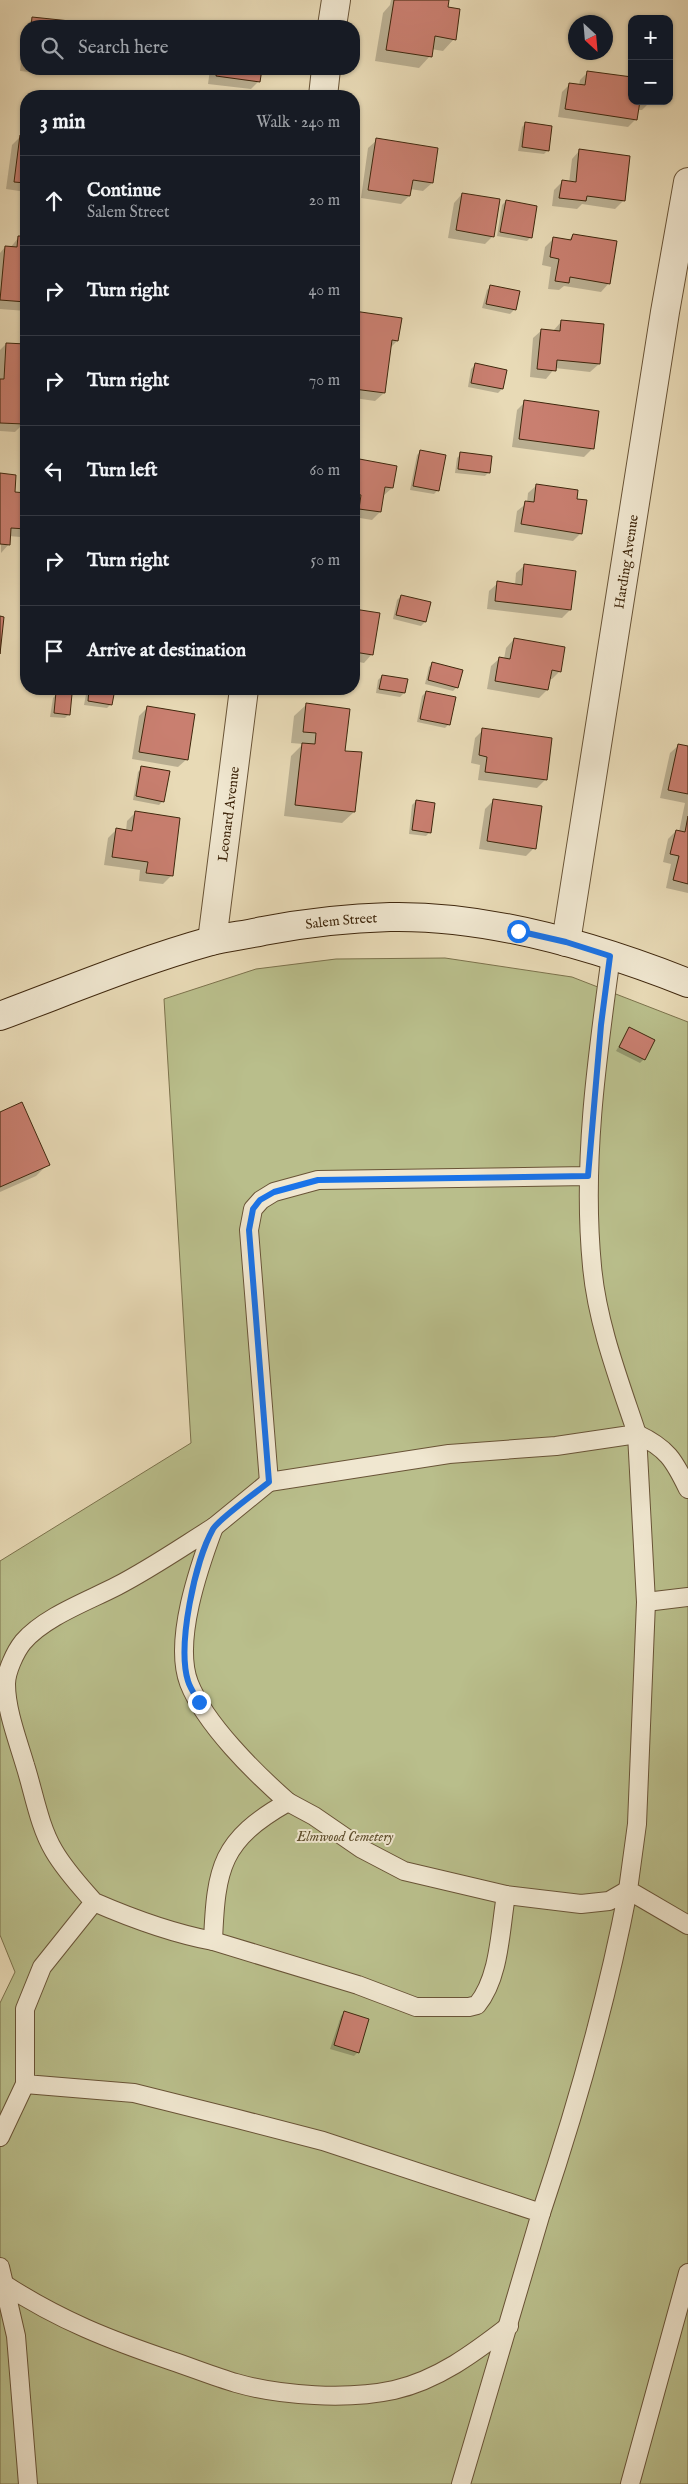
<!DOCTYPE html>
<meta charset="utf-8">
<style>
:root{--surface:#171b24;--page:#20242c;--text:#f1f3f6;--muted:#9ea1a6;--line:#363941}
body{margin:0;font-family:"IM FELL English",serif;background:var(--page);color:var(--text)}
.controls{position:absolute;right:15px;top:15px;display:grid;overflow:hidden;border-radius:10px;box-shadow:0 1px 4px #0004}
.controls button{width:45px;height:45px;display:grid;place-items:center;padding:0;border:0;border-bottom:1px solid var(--line);background:var(--surface);color:var(--text);font:25px sans-serif}
.compass{position:absolute;left:568px;top:15px;width:45px;height:45px;border-radius:50%;background:var(--surface);box-shadow:0 1px 4px #0004;rotate:154deg}
.stop{position:absolute;width:15px;height:15px;margin:-11px;border:4px solid #1a73e8;border-radius:50%;background:#fff}
.stop.end{background:#1a73e8;border-color:#fff;box-shadow:0 1px 5px #0008}
.list{margin:0;padding:0;list-style:none}
h2{display:flex;justify-content:space-between;align-items:center;height:65px;margin:0;padding:0 20px;font-size:21px}
h2 small{font-size:16px;font-weight:400;color:var(--muted)}
.list li{display:grid;grid-template-columns:32px 1fr auto;gap:15px;align-items:center;box-sizing:border-box;height:90px;padding:0 20px;border-top:1px solid var(--line)}
.list b{display:block;font-size:19px;white-space:nowrap}
.list p{margin:0;font-size:16px;white-space:nowrap;color:var(--muted)}
.list em{font-size:16px;font-style:normal;color:var(--muted)}
.icon{flex:none;width:28px;height:28px;fill:none;stroke:currentColor;stroke-width:2;stroke-linecap:round;stroke-linejoin:round}
.map{position:relative;flex:none;width:688px;height:2484px;overflow:hidden}
.search{position:absolute;background:var(--surface);box-shadow:0 1px 4px #0004;left:20px;top:20px;width:340px;height:55px;display:flex;align-items:center;gap:12px;box-sizing:border-box;padding:0 18px;border-radius:20px;color:var(--muted);font-size:19px}
.panel{position:absolute;background:var(--surface);box-shadow:0 1px 4px #0004;left:20px;top:90px;width:340px;height:605px;border-radius:20px}
.map>svg:first-child{display:block}
.green{fill:#b9be8b;stroke:#7c724c}
.shadow{fill:#0003}
.building{fill:#c97f70;stroke:#3f270d}
.lines{fill:none;stroke-linecap:round;stroke-linejoin:round}
.service-casing{stroke:#695437;stroke-width:20}
.minor-casing{stroke:#695437;stroke-width:30}
.secondary-casing{stroke:#3f270d;stroke-width:30}
.service{stroke:#f0e7d0;stroke-width:18}
.minor{stroke:#f0e7d0;stroke-width:28}
.secondary{stroke:#f0e7d0;stroke-width:28}
.route{stroke:#1a73e8;stroke-width:6}
.labels{text-anchor:middle;stroke-width:4;stroke-linejoin:round;paint-order:stroke}
.street-label{font-size:14px;fill:#3f270d;stroke:#f0e7d0}
.park-label{font-size:14px;font-style:italic;fill:#5e4d2c;stroke:#f0e7d0}
</style>
<div class="map">
<svg width="688" height="2484" viewBox="0 0 688 2484">
<rect width="100%" height="100%" fill="#e8dab6"/>
<filter id="stains"><feTurbulence type="fractalNoise" baseFrequency=".004" numOctaves="4"/><feColorMatrix values="0 0 0 0 .2 0 0 0 0 .09 0 0 0 0 .02 0 0 0 .5 -.17"/></filter>
<radialGradient id="worn" r=".72"><stop offset=".6" stop-color="#630" stop-opacity="0"/><stop offset="1" stop-color="#630" stop-opacity=".3"/></radialGradient>
<!-- green -->
<path class="green" d="M445,958L572,977L688,1022V2484H0V2003L15,1972L0,1935V1561L191,1443L164,999L256,969L336,959Z"/>
<!-- shadow -->
<g class="shadow">
<path d="M391,0H447L446,8L454,39L443,51L431,49L430,56L419,68L375,61L383,13L390,5Z"/>
<path d="M33,19L69,22L68,26H26V69H62L56,75L20,71L24,27Z"/>
<path d="M210,69H261L259,81L251,89L208,84Z"/>
<path d="M588,72L632,101L650,102L642,110H638L636,119L628,127L558,117L562,92L570,84L579,85L580,80Z"/>
<path d="M526,123L548,150L544,154L518,151L522,127Z"/>
<path d="M21,136L26,137V192L6,189L12,145Z"/>
<path d="M377,140L432,183L423,191L410,189L409,196L401,204L361,198L368,148Z"/>
<path d="M580,150L624,200L615,209L582,204L577,209L552,206L554,190L562,182L569,183L572,159Z"/>
<path d="M462,194L493,236L485,244L448,238L454,203Z"/>
<path d="M506,201L531,237L527,241L497,236L502,205Z"/>
<path d="M573,235L609,283L601,292L564,286L559,290L548,289L551,267L542,265L545,247L554,238L568,241Z"/>
<path d="M19,237L26,238V311L0,309V253L5,247L10,248Z"/>
<path d="M491,286L518,292L514,310L510,314L482,308L487,290Z"/>
<path d="M354,313L400,319L397,341L390,348L384,393L375,401L354,398Z"/>
<path d="M561,322L599,364L590,372L555,368L546,379L530,377L533,338L542,330L553,331Z"/>
<path d="M6,344L26,345L23,424L15,432L0,431V350Z"/>
<path d="M475,365L502,389L498,393L468,387L471,369Z"/>
<path d="M525,402L592,449L584,457L512,447L517,410Z"/>
<path d="M421,451L438,490L434,494L410,490L417,455Z"/>
<path d="M461,454L489,472L485,476L455,473L457,458Z"/>
<path d="M354,460L396,467L392,488L383,496L380,512L372,520L354,517Z"/>
<path d="M0,474L13,493L26,494V530L20,537L9,536V544L1,553Z"/>
<path d="M537,485L576,500L581,533L573,541L514,532L517,511L527,503L528,493Z"/>
<path d="M525,565L570,610L562,618L487,609L489,591L498,583L515,585L516,573Z"/>
<path d="M401,596L430,603L425,622L421,626L393,619L397,600Z"/>
<path d="M354,610L378,614L372,654L364,663L354,661Z"/>
<path d="M514,639L560,671L552,679H549L547,690L539,698L487,689L491,666L500,658L504,659L506,648Z"/>
<path d="M433,663L457,687L453,691L425,684L429,667Z"/>
<path d="M382,676L404,693L400,697L376,693L378,680Z"/>
<path d="M87,689H113L111,704L107,708L84,705Z"/>
<path d="M426,692L449,724L445,728L417,722L422,696Z"/>
<path d="M57,694L69,714L65,718L50,717L53,698Z"/>
<path d="M306,705L344,752L354,812L342,823L284,816L291,756L303,744L291,743L294,716Z"/>
<path d="M147,708L187,759L178,767L132,759L139,716Z"/>
<path d="M483,730L545,780L537,788L478,780L480,765L471,763L475,738Z"/>
<path d="M679,745L688,747V893L666,888L671,864L663,862L668,839L676,831L679,832L685,803L660,798L670,753Z"/>
<path d="M142,768L163,801L159,805L133,800L138,772Z"/>
<path d="M494,800L534,848L526,856L479,849L485,809Z"/>
<path d="M416,801L430,832L426,836L409,834L412,805Z"/>
<path d="M135,813L179,819L171,876L163,884L139,881L140,870L104,865L108,838L116,830L126,831L127,821Z"/>
<path d="M629,1029L644,1059L640,1063L616,1051Z"/>
<path d="M0,1113L48,1164L36,1176L0,1192Z"/>
<path d="M345,2012L358,2052L354,2056L330,2049L341,2016Z"/>
</g>
<!-- building -->
<g class="building">
<path d="M394,0H449L448,7L460,9L456,40L435,36L432,57L386,50Z"/>
<path d="M32,17L70,21V26H31Z"/>
<path d="M217,69H262L260,82L216,76Z"/>
<path d="M587,71L632,77V101H640L637,120L565,109L569,83L585,85Z"/>
<path d="M117,93L142,95V96H117Z"/>
<path d="M525,122L552,126L549,151L522,147Z"/>
<path d="M20,135L26,136V183L14,182Z"/>
<path d="M376,138L438,148L433,183L413,180L410,196L368,190Z"/>
<path d="M579,149L630,156L625,201L587,196L586,201L559,198L562,180L576,182Z"/>
<path d="M462,193L500,199L494,237L456,230Z"/>
<path d="M506,200L537,206L532,238L500,232Z"/>
<path d="M573,234L617,241L610,284L570,277L569,283L555,281L559,259L550,257L553,237L571,240Z"/>
<path d="M18,236H26V302L0,300L5,246L17,247Z"/>
<path d="M490,285L520,291L516,310L486,304Z"/>
<path d="M354,311L402,318L398,341L392,340L385,393L354,389Z"/>
<path d="M561,320L604,324L600,364L557,360L556,371L537,369L541,329L560,331Z"/>
<path d="M6,343L26,344L24,424L0,423V379H4Z"/>
<path d="M475,363L507,370L503,389L471,383Z"/>
<path d="M524,400L599,411L594,449L519,439Z"/>
<path d="M420,450L446,455L439,491L413,486Z"/>
<path d="M460,452L492,456L490,473L458,469Z"/>
<path d="M354,458L397,466L393,488L385,487L381,512L359,509L361,495L354,493Z"/>
<path d="M0,473L16,475L15,492L26,493V529L11,528L10,545L0,544Z"/>
<path d="M536,484L578,490L577,499L587,500L582,534L521,524L525,501L534,502Z"/>
<path d="M524,564L576,571L571,610L495,601L497,581L522,585Z"/>
<path d="M401,595L431,602L426,622L396,615Z"/>
<path d="M354,609L380,613L373,655L354,652Z"/>
<path d="M0,616L4,617L0,654Z"/>
<path d="M514,638L565,647L561,672L552,670L548,690L495,681L499,657L510,659Z"/>
<path d="M432,662L463,670L458,688L428,680Z"/>
<path d="M382,675L408,679L405,693L379,689Z"/>
<path d="M89,689H115L112,705L88,701Z"/>
<path d="M426,691L456,697L450,725L420,719Z"/>
<path d="M56,692L72,694L70,715L54,713Z"/>
<path d="M306,703L350,709L345,751L362,752L355,812L295,805L302,743L315,744L316,733L303,732Z"/>
<path d="M147,706L195,714L188,760L139,752Z"/>
<path d="M482,728L552,738L547,780L485,772L487,757L479,755Z"/>
<path d="M678,744L688,746V794L668,790Z"/>
<path d="M141,766L170,771L164,802L136,796Z"/>
<path d="M493,799L542,806L536,849L487,841Z"/>
<path d="M416,800L435,803L431,833L412,830Z"/>
<path d="M135,811L180,818L173,876L146,873L148,862L112,857L116,828L132,831Z"/>
<path d="M688,816V884L673,880L679,856L670,854L676,830L685,832Z"/>
<path d="M629,1027L655,1040L645,1060L619,1047Z"/>
<path d="M22,1102L50,1165L0,1187V1112Z"/>
<path d="M344,2011L369,2019L359,2053L334,2045Z"/>
</g>
<g class="lines">
<!-- service casing -->
<g class="service-casing">
<g id="service">
<path d="M588,1176L318,1180L274,1192L261,1200L253,1209L249,1230L269,1482L449,1454L556,1446L637,1434C619,1380 597,1323 592,1266C582,1163 597,1058 611,956"/>
<path d="M688,1489C674,1460 667,1448 637,1434L646,1602L637,1824L628,1890L688,1925"/>
<path d="M214,1527L269,1482"/>
<path d="M646,1602L688,1597"/>
<path d="M288,1802L314,1816L362,1849L404,1871L506,1895L581,1904L609,1901L628,1890C607,2000 577,2106 541,2213"/>
<path d="M94,1902C80,1886 65,1870 54,1851C39,1826 34,1793 25,1765C18,1741 6,1710 6,1684C6,1672 15,1652 23,1642C44,1617 88,1601 117,1586C150,1569 182,1547 214,1527C199,1567 173,1641 189,1683C205,1724 255,1773 288,1802C221,1840 216,1867 213,1941C171,1933 133,1919 94,1902L42,1967L25,2009V2084L134,2093L234,2118L323,2141L541,2213L461,2484"/>
<path d="M213,1941L358,1985L416,2007H469L477,2005C500,1977 500,1930 506,1895"/>
<path d="M0,2137L25,2084"/>
<path d="M0,2267L4,2284"/>
<path d="M28,2484L16,2336L4,2284C59,2320 110,2340 172,2361C193,2368 215,2377 236,2383C281,2396 348,2400 394,2390C438,2380 474,2353 509,2326"/>
<path d="M630,2484L688,2273"/>
</g>
</g>
<!-- minor casing -->
<g class="minor-casing">
<g id="minor">
<path d="M332,26L336,0"/>
<path d="M323,96L326,69"/>
<path id="s1" d="M212,941L244,689"/>
<path id="s2" d="M566,942L665,312L688,182"/>
</g>
</g>
<!-- secondary casing -->
<g class="secondary-casing">
<g id="secondary">
<path id="s3" d="M0,1016C70,990 139,961 211,941C227,937 245,935 263,931C305,923 347,918 390,917C489,915 597,947 688,983"/>
</g>
</g>
<!-- service -->
<use href="#service" class="service"/>
<!-- minor -->
<use href="#minor" class="minor"/>
<!-- secondary -->
<use href="#secondary" class="secondary"/>
</g>
<g class="lines">
<!-- route -->
<path class="route" d="M199,1702C195,1695 190,1688 188,1681C177,1645 195,1561 213,1529C219,1519 258,1491 269,1482L249,1230L253,1209L260,1200L274,1192L318,1180L588,1176L601,1025L610,956L566,942L518,931"/>
</g>
<g class="labels">
<!-- street labels -->
<g class="street-label">
<text dy="5" stroke="none"><textPath href="#s2" startOffset="385">Harding Avenue</textPath></text>
<text dy="5" stroke="none"><textPath href="#s1" startOffset="128">Leonard Avenue</textPath></text>
<text dy="5" stroke="none"><textPath href="#s3" startOffset="356">Salem Street</textPath></text>
</g>
<!-- park labels -->
<g class="park-label">
<text x="345" y="1841">Elmwood Cemetery</text>
</g>
</g>
<rect width="100%" height="100%" filter="url(#stains)"/>
<rect width="100%" height="100%" fill="url(#worn)"/>
</svg>
<div class="controls">
<button>+</button>
<button>−</button>
</div>
<svg class="compass" viewBox="-18 -18 36 36"><path d="M0-13l5 13h-10z" fill="#e53935"/><path d="M0 13l5-13h-10z" fill="#9ea1a6"/></svg>
<div class="stop" style="left:518px;top:931px"></div>
<div class="stop end" style="left:199px;top:1702px"></div>
<div class="search"><svg class="icon" aria-label="search" viewBox="0 0 24 24"><circle cx="10" cy="10" r="6"/><path d="M15 15l6 6"/></svg>Search here</div>
<section class="panel">
<h2>3 min<small>Walk · 240 m</small></h2>
<ul class="list">
<li><svg class="icon" aria-label="ahead" viewBox="0 0 24 24"><path d="M12 20V5M6 11l6-6 6 6"/></svg><div><b>Continue</b><p>Salem Street</p></div><em>20 m</em></li>
<li><svg class="icon" aria-label="right" viewBox="0 0 24 24"><path d="M7 20v-9h11M14 6l5 5-5 5"/></svg><div><b>Turn right</b></div><em>40 m</em></li>
<li><svg class="icon" aria-label="right" viewBox="0 0 24 24"><path d="M7 20v-9h11M14 6l5 5-5 5"/></svg><div><b>Turn right</b></div><em>70 m</em></li>
<li><svg class="icon" aria-label="left" viewBox="0 0 24 24"><path d="M17 20v-9H6M10 6l-5 5 5 5"/></svg><div><b>Turn left</b></div><em>60 m</em></li>
<li><svg class="icon" aria-label="right" viewBox="0 0 24 24"><path d="M7 20v-9h11M14 6l5 5-5 5"/></svg><div><b>Turn right</b></div><em>50 m</em></li>
<li><svg class="icon" aria-label="arrive" viewBox="0 0 24 24"><path d="M6 21V4h12l-3 4 3 4H6"/></svg><div><b>Arrive at destination</b></div></li>
</ul>
</section>
</div>
